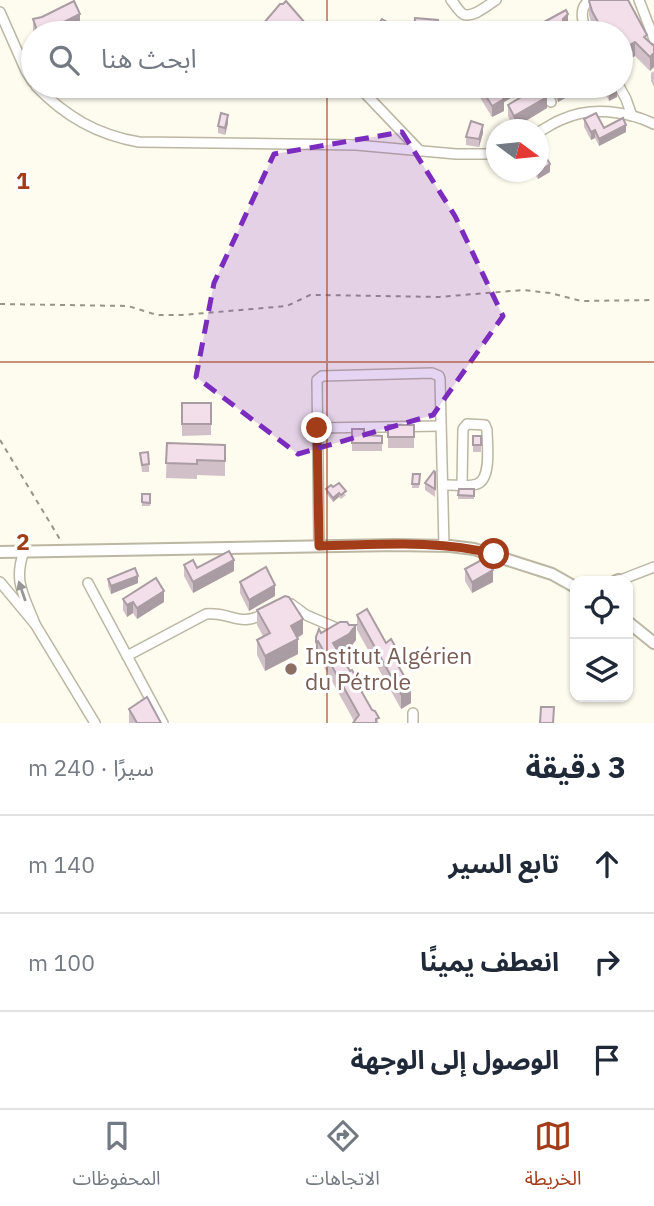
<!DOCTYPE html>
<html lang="ar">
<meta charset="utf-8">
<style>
:root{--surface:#fff;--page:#f2f2f3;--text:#1f2937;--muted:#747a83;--line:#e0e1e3;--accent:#a33c18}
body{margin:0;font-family:"IBM Plex Sans","Noto Sans Arabic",sans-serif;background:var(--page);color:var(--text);direction:rtl}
.controls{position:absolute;right:21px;bottom:21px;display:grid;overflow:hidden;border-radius:14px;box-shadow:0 2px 5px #0004}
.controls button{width:63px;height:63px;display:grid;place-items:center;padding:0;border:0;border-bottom:2px solid var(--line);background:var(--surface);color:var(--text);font:35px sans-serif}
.compass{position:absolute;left:486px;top:119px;width:63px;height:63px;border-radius:50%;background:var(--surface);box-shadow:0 2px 5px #0004;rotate:105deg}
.stop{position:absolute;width:21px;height:21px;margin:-16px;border:5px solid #a33c18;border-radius:50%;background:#fff}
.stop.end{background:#a33c18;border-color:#fff;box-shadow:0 2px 7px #0008}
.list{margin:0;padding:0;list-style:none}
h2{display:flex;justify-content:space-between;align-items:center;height:91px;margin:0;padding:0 28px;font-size:30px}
h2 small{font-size:23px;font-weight:400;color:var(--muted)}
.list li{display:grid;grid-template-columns:46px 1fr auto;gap:21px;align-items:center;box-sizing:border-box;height:98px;padding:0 28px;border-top:2px solid var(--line)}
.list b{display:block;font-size:26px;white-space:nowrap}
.list em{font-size:23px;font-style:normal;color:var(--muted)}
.icon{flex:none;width:38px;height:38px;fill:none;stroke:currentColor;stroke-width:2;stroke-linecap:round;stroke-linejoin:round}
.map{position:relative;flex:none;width:654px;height:723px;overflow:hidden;direction:ltr}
.search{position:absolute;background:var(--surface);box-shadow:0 2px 5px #0004;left:21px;right:21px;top:21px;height:77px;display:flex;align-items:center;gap:18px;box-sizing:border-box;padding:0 24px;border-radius:38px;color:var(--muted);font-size:26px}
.sheet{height:385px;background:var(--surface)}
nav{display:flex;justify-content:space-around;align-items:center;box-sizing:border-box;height:98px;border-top:2px solid var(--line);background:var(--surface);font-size:19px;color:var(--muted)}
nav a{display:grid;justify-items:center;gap:4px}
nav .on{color:var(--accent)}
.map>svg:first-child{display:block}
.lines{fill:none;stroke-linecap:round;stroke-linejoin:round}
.minor-casing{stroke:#bcb7a3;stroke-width:12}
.major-casing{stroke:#bcb7a3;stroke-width:14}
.path{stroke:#97958b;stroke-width:2;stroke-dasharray:5 5;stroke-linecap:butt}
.minor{stroke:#fff;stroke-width:9}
.major{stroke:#fff;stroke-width:10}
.wall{fill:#d1c0c8}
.shaded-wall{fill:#aa9ca3}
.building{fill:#f3dfe9;stroke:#aa9ca3;stroke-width:2}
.oneway{fill:#989793}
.route{stroke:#a33c18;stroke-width:9}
.marked{fill:#7b2cbf;fill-opacity:0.2;stroke:#7b2cbf;stroke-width:5;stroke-dasharray:14 9;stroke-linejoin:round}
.grid{fill:none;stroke:#a33c18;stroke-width:2;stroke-opacity:0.55}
.education-dot{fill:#8d6e63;stroke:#fff;stroke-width:2.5}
.labels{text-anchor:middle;stroke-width:6;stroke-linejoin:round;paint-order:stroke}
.education-label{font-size:23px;fill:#785e54;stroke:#fff;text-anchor:start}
.grid-label{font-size:23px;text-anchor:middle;font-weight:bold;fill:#a33c18;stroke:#fff;stroke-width:6;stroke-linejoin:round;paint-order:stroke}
</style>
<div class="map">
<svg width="654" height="723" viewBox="0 0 654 723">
<rect width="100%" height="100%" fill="#fefbef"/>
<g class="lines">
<!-- minor casing -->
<g class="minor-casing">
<g id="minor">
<path d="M451,0C455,4 459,12 463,14C472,19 488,5 496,0"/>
<path d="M639,0L654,39"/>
<path d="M0,12L26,71L33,82"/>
<path d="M569,33L584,24"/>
<path d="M588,33C582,22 578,8 590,0"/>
<path d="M36,86C65,116 97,135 139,142L356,145L456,154H486L496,151"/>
<path d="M358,86L420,151"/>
<path d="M543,86L551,102"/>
<path d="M619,86L626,99L632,116"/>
<path d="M538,132C547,128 554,122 563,119C591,106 627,111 654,124"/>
<path d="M317,428L441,426"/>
<path d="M443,485H447C456,485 469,487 477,484C492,479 487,443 487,430L485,425L467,424L463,429L462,484"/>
<path d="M319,546L317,380L322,376L432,373L439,376L440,379L444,546"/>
<path d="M618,581L654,567"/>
<path d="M0,582L35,624C24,595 13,582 24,551"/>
<path d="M88,583L163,723"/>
<path d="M285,604H291L306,615L341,630"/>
<path d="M35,624L95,723"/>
<path d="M127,656L206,614C233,612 238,628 266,613"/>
<path d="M413,713V723"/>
</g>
</g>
<!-- major casing -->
<g class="major-casing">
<g id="major">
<path d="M0,552L395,545L450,546L474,549L552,574L575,587"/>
<path d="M616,581L619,580"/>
<path d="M628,622L654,643"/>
</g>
</g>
<!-- path -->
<g class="path">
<path d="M0,304L128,306L157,315H182L287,306L310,295H322L439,297L523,290L550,293L581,301L654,300"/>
<path d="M0,440L61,541"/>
</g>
<!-- minor -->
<use href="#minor" class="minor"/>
<!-- major -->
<use href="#major" class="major"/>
</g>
<!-- wall -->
<g class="wall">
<path d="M589,1L647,40L654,46L650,71L635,56L621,64V33H596L592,25L589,15Z"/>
<path d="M33,19L80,25L63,33H35L33,30Z"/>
<path d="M654,71V87L651,81V73Z"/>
<path d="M423,86H435L428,96L423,93Z"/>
<path d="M473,86H531L504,102V111L492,117Z"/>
<path d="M553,86H587L558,102L553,91Z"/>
<path d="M603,86H615L617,97L609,101L603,88Z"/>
<path d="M508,105L547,108L514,128L508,116Z"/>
<path d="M584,119L604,128L626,132L599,146L595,138L591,140L584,127Z"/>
<path d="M228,123L225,135L218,133V126Z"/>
<path d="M483,133L479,147L466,145V137Z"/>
<path d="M533,172H550L538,179Z"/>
<path d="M182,403H211V435L182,436Z"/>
<rect x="388" y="425" width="26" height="23"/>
<path d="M352,429L364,435L382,436V451H352Z"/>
<rect x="473" y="436" width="8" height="16"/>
<path d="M167,443L225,445V476L197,475V479L166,478Z"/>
<path d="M140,453L149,464V472H142Z"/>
<path d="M435,472V497L425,490V483Z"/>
<path d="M413,474H420L419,488H412Z"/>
<path d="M333,487L346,495L341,499L339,497L333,502L326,493V489Z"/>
<path d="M474,489V499H458V495Z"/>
<rect x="142" y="494" width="8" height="12"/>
<path d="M184,565L197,568L234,571L193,593L184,576Z"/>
<path d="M465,569L493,582L472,593L465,581Z"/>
<path d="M108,579L138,583L111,594L108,586Z"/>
<path d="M240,582L275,596L249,611L240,593Z"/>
<path d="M123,599L164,602L137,619L133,613L127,617L123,610Z"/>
<path d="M257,610L303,634L298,638V654L265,671L257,655V640L263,636L257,625Z"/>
<path d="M357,615L398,665L411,703L401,709L357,630Z"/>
<path d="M321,633L356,640L349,649L340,654L379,723L354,721L318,656L316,657V637Z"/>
<path d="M129,709L161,723H129Z"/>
</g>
<!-- shaded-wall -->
<g class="shaded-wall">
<path d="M80,14V25L63,33H38Z"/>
<path d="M568,14V25L563,30V33H549Z"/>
<path d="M635,42V56L621,64V50Z"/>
<path d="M654,53V67L650,71V57Z"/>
<path d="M430,86H435L428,96V88Z"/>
<path d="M512,86H531L504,102V111L492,117V106L500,93Z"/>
<path d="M567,86H587L558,102V90Z"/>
<path d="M617,89V97L609,101V93Z"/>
<path d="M547,97V108L514,128V116Z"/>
<path d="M228,115V123L225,135V128Z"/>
<path d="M483,125V133L479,147V139Z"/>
<path d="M626,125V132L599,146V139Z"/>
<path d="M595,130V138L591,140V132Z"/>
<path d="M550,164V172L538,179V172Z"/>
<path d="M339,493V497L333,502V498Z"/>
<path d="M234,560V571L193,593V582Z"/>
<path d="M493,570V582L472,593V582Z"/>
<path d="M138,576V583L111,594V586Z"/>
<path d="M275,585V596L249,611V600Z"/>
<path d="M164,591V602L137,619V608Z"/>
<path d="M133,602V613L127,617V605Z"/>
<path d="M303,619V634L291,641V626Z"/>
<path d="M356,625V640L349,649L333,658V643Z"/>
<path d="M298,639V654L265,671V656Z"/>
<path d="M318,641V656L316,657V642Z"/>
<path d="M398,651V666L392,655Z"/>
<path d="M411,688V703L401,709V694Z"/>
</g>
<!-- building -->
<g class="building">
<path d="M590,0H628L647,35L644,37L654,46V53L650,57L635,42L621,50V33H604L592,11L589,1Z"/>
<path d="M74,1L80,14L50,29L38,33L33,19L42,17Z"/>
<path d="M286,1L305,23L310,26V33H265L263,24L280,4H283Z"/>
<path d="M566,10L568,14L563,19V25L549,33H524Z"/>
<path d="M415,18L438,20L437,33H414Z"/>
<path d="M382,19L394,26L390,33L373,32Z"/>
<path d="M480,86H512L500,93L504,99L492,106Z"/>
<path d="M540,86L547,97L514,116L508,105Z"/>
<path d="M556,86H567L558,90Z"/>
<path d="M605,86H615L617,89L609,93Z"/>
<path d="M221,113L228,115L225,128L218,126Z"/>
<path d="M596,113L604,128L623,118L626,125L599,139L595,130L591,132L584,119Z"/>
<path d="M471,121L483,125L479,139L466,137Z"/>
<path d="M544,154L550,164L538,172V158Z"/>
<rect x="182" y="403" width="29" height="21"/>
<rect x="388" y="425" width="26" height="12"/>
<path d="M352,429H364V435L382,436V443H352Z"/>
<rect x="473" y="436" width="8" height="9"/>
<path d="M167,443L225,445V461L197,460V464L166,463Z"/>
<path d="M148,452L149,464L142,465L140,453Z"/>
<path d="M434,471L435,472V489L425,483Z"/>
<path d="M413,474H420L419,484H412Z"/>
<path d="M339,483L346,491L341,495L339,493L333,498L326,489L331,485L333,487Z"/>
<path d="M459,489H474V496L458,495Z"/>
<path d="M142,494H150V503L142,502Z"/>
<path d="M229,551L234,560L193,582L184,565L193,560L197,568Z"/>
<path d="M485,558L493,570L472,582L465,569Z"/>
<path d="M266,567L275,585L249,600L240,582Z"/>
<path d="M135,568L138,576L111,586L108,579Z"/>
<path d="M156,578L164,591L137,608L133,602L127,605L123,599Z"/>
<path d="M285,596L289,597L303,619L291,626L298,639L265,656L257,640L270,633L257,610Z"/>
<path d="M367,609L386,643L391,639L398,651L392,655L411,688L401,694L357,615Z"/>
<path d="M340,622H347L349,625H356L349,634L333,643L350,671L352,670L357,679L355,680L372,710L375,711L379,718L376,719V723H353L359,715L318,641L316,642V637L319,629L321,633Z"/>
<path d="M147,697L161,723H137L129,709Z"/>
<path d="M541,707H554L553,723H540Z"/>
</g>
<!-- one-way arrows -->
<defs><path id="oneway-solid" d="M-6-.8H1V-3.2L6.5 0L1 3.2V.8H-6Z" transform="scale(1.75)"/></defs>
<use class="oneway" href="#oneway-solid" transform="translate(22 591) rotate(-109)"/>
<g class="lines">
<!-- route -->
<path class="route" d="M317,428L319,546C377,545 438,539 494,554"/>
</g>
<!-- marked area -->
<path class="marked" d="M402,132L455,216L503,316L433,415L298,454L196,377L214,283L274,154Z"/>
<!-- grid -->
<path class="grid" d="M327,0V33M327,86V723M0,362H654"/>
<!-- markers -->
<circle class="education-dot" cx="291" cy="669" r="7"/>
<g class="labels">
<!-- education labels -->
<g class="education-label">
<text x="305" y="664">Institut Algérien<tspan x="305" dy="26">du Pétrole</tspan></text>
</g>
</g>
<g class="grid-label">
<text x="23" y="189">1</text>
<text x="23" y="550">2</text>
</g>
</svg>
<div class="controls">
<button><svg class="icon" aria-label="locate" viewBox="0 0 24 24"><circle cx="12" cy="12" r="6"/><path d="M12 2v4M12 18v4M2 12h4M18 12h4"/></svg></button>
<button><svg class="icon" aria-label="layers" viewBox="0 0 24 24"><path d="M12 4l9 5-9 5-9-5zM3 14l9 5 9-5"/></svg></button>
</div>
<svg class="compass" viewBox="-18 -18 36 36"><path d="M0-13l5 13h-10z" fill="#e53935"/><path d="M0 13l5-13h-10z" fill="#747a83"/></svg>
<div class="stop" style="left:494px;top:554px"></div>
<div class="stop end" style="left:317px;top:428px"></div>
<div class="search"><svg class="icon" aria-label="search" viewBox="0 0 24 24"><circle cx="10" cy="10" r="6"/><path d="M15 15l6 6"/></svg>ابحث هنا</div>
</div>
<section class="sheet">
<h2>3 دقيقة<small>سيرًا · 240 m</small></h2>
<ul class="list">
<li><svg class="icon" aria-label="ahead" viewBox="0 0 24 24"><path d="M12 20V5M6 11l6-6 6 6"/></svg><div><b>تابع السير</b></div><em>140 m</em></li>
<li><svg class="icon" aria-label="right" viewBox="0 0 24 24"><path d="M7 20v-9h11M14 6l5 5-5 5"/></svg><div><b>انعطف يمينًا</b></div><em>100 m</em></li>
<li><svg class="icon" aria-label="arrive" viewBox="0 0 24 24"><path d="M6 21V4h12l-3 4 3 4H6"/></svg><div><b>الوصول إلى الوجهة</b></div></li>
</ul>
</section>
<nav>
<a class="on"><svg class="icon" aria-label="map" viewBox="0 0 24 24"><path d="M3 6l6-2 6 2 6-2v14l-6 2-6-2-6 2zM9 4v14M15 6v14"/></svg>الخريطة</a>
<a><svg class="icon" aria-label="directions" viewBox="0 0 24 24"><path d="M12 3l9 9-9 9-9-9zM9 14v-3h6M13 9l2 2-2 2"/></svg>الاتجاهات</a>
<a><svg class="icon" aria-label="saved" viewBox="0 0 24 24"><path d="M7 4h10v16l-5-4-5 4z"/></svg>المحفوظات</a>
</nav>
